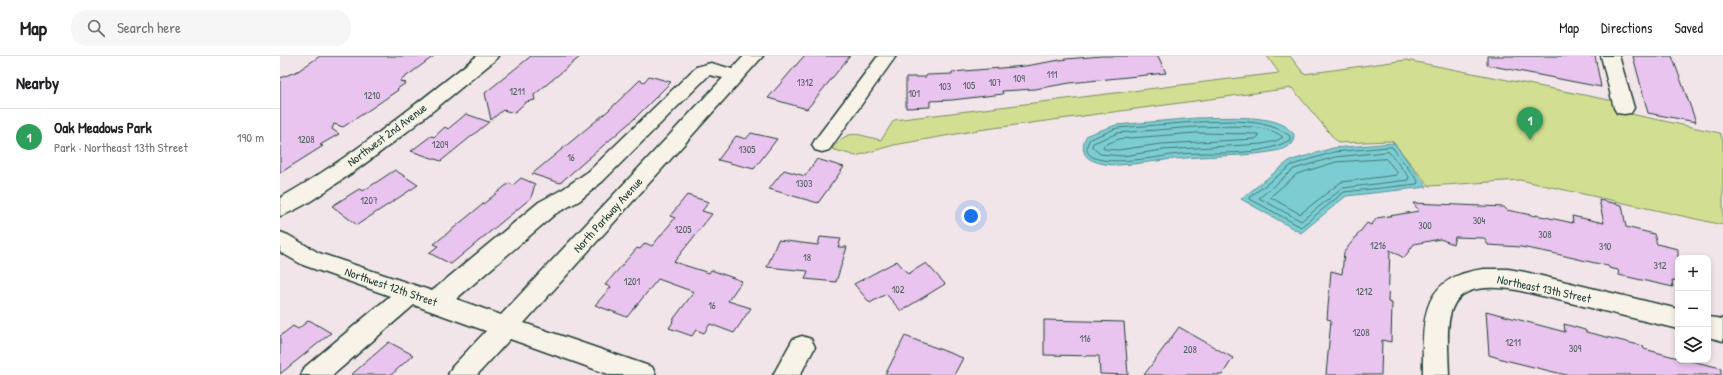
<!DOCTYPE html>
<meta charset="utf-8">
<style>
:root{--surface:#fff;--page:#f6f6f6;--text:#202124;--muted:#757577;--line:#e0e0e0;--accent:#2563eb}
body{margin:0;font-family:"Patrick Hand",sans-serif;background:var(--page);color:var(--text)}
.controls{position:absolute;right:12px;bottom:12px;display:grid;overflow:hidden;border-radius:8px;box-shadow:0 2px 6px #0003}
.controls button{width:36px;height:36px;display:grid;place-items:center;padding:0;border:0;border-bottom:1px solid var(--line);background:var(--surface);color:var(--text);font:20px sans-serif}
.you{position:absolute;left:691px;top:160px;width:14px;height:14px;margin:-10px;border:3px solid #fff;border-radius:50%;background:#1a73e8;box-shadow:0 0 0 6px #1a73e833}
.badge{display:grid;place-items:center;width:26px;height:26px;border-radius:50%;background:var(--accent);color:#fff;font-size:13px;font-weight:700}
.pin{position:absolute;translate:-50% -33px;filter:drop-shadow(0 1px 2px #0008)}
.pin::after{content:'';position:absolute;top:21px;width:14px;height:12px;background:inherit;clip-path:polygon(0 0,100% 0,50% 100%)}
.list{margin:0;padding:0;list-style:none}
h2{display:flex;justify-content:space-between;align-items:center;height:52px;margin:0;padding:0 16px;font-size:17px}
h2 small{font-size:13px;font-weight:400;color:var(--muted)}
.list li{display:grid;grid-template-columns:26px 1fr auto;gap:12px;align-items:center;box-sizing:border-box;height:56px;padding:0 16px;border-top:1px solid var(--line)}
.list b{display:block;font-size:15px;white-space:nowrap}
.list p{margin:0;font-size:13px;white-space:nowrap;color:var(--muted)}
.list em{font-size:13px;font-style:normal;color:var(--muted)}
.icon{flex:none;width:22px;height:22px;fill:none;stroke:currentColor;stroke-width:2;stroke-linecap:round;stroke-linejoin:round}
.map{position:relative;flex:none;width:1443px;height:319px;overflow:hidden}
header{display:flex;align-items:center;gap:24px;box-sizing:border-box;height:56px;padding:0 20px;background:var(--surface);border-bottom:1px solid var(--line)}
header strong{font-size:19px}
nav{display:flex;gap:22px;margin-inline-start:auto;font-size:14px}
.search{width:280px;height:36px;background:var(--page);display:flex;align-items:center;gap:10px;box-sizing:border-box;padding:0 14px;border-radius:16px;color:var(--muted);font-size:15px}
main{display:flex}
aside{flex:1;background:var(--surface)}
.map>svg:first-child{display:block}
.green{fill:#d2de91;stroke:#788e62}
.water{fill:#7ccdd2;stroke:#579393}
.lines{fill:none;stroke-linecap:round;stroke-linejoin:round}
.shore{stroke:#447773;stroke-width:1}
.building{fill:#e8c4ee;stroke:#1f3d34}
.minor-casing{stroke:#1f3d34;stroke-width:3}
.minor{fill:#f7f3e8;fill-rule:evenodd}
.labels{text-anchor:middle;stroke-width:3;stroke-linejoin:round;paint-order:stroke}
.number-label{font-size:10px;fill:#515f62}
.street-label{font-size:12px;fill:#1f3d34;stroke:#f7f3e8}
</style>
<header>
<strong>Map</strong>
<div class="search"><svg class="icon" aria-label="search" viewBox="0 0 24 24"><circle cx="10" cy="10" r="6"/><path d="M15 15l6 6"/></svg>Search here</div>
<nav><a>Map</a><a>Directions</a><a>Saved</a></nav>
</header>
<main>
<aside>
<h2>Nearby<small></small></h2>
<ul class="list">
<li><span class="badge" style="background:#2e9e5b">1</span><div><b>Oak Meadows Park</b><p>Park · Northeast 13th Street</p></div><em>190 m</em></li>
</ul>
</aside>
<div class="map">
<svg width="1443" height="319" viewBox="0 0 1443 319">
<rect width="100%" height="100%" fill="#f2e5ea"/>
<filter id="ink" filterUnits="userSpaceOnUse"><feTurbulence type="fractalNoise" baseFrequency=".025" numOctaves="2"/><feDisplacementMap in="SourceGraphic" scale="8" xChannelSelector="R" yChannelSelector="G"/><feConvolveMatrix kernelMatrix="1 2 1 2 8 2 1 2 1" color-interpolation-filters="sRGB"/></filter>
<g filter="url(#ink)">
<!-- green -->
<path class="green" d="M987,0H1010L1024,18L1126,4L1334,45L1337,55L1440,77L1443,85V169L1240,124L1149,130L1112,85L1058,87L1012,32L699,74L614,89L576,100L552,93C569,71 577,79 601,84L614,64L999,17Z"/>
<!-- water -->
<g class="water">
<path d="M916,62C939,62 985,58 1005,70C1008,72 1011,76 1014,78L1013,87C1009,89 1004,93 1000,94C969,101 937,99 906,102C884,103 862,108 839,109C830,109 818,108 810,103C801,98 802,87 807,79L836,69Z"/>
<path d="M1114,87L1147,131L1066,140L1021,177L961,143L1009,105L1053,92Z"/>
</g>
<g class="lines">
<!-- shore -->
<g class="shore">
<path d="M952,65C973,66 992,67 1010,80V84C977,102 935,95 899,98C887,99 788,120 810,83L837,72L916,66Z"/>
<path d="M916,71C940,71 984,66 1003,81L996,85L982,88L882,94L843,100L820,98L812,91L813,87L838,77Z"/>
<path d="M916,77L978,78L979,80L975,83L881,88L838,94L824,93L823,91L824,89L839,83Z"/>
<path d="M1112,91L1138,125L1137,128L1064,136L1021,171L970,143L971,140L1012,109L1054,96Z"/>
<path d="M1109,96L1129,121L1128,124L1063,132L1021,165L979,142L1014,113L1055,101Z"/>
<path d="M1106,103L1117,116V119L1061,126L1020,158L990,141L1017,118L1056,106Z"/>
</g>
</g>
<!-- building -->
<g class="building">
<path d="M40,0H154L120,25L126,27L117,33L118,34L92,52L63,71L54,68L52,73L59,78L40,89L43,90L0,117V22L18,15Z"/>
<path d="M251,0H301L254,39L255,44L246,46L234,57L223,54L211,64L205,37Z"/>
<path d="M524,0H570L527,53L488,42Z"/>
<path d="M822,0H878L886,17L790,27L755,33L722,35L723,38L672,44L650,45V51L626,52V21H646L647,19L672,18V16L745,10L786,3Z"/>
<path d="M1207,0H1315L1321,31L1207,9Z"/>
<path d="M1353,0H1392L1416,66L1368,57Z"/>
<path d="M369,20L391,26L354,63L280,127L252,118L329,54L360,24L364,26Z"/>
<path d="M186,58L209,66L161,105L131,95L151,80L154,81L165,71L168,73Z"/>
<path d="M471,77L497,83L474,113L438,104L456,80L466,83Z"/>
<path d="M537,103L564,111L538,147L489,133L504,114L525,120Z"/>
<path d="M115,114L138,129L77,169L52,150L79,133L83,135Z"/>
<path d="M241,122L255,128L251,142L171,208L149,197L158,190L154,188L229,127L233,129Z"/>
<path d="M407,139L429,146L422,155L432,158L394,206L429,217L431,214L462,225L448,245L471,252L454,277L430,268L424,277L416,274L412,280L389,272L393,266L392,265L414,236L378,223L347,261L315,249L331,231L325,229L357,192L360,193L365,187L372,190L395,162L390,160Z"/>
<path d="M1319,144L1342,149L1346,171L1374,178L1377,188L1398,193V225L1392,224L1393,231L1339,219L1338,214L1329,212L1328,210L1272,197L1241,191L1208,189L1204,182L1175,181L1173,188L1160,183L1134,188L1124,202L1110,194L1108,246L1112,247L1111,286L1102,284L1101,319H1046L1051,264L1047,263L1051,215L1062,218L1064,196L1087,167L1091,169L1097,162L1139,155L1133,147L1224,151L1227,154L1256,160V159L1293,167L1292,160L1324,167Z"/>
<path d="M540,181L561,183L558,191H567L556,226L525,223L528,215L487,211L498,184L538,189Z"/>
<path d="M617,205L628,218L646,207L665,228L621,255L606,238L590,247L574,228Z"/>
<path d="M1206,255L1285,276L1284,268L1305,274L1306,276L1363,290L1364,293L1398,302V304H1407L1441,312V319H1286L1225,304L1209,299Z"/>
<path d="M29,264L51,277L0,318V280L13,270L18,273Z"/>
<path d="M764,264L844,266L848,319L820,318L819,300L764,299Z"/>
<path d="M899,271L953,302L942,319H864Z"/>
<path d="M625,280L683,302L674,319H605Z"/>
<path d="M109,286L133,299L111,319H71Z"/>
</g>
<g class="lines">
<!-- minor casing -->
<g class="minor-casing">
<g id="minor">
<path d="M197,0H218L215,4C162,47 110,92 53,130C37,141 19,154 0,160V142C71,102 133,50 197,0Z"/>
<path d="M464,0H483L244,267L372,311L376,319H331L230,283L197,319H168L172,311L206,275L134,249L53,319H21L25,311L110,240L23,209L0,196V176L8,179L39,197L152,235L259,146L283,133L309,115L416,11L431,7L452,13ZM429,19L443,22L221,259L176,243L275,158L299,145L323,125Z"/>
<path d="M598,0H616L549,94L542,96L535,94L532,89L535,84Z"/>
<path d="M1321,0H1339L1354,52L1351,57L1344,58L1337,57L1334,52Z"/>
<path d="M1204,213H1228L1245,216L1398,253V273L1237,234C1160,222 1167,260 1169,319H1143C1143,266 1138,221 1204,213Z"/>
<path d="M1428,261L1443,263V285L1428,281Z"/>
<path d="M522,280L531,283L535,291L520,319H493L513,283Z"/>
</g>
</g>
<!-- minor -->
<use href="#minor" class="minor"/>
</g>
</g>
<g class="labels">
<!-- number labels -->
<g class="number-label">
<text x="772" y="22">111</text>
<text x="739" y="26">109</text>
<text x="525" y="30">1312</text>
<text x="715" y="30">107</text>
<text x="689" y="33">105</text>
<text x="665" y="34">103</text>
<text x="237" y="39">1211</text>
<text x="634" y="41">101</text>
<text x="92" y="43">1210</text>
<text x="26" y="87">1208</text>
<text x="160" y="92">1209</text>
<text x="467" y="97">1305</text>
<text x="291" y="105">16</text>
<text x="524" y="131">1303</text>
<text x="89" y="148">1207</text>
<text x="1199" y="168">304</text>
<text x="1145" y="173">300</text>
<text x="403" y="177">1205</text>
<text x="1265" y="182">308</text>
<text x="1098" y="193">1216</text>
<text x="1325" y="194">310</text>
<text x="527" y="205">18</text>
<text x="1380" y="213">312</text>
<text x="352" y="229">1201</text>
<text x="618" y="237">102</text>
<text x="1084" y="239">1212</text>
<text x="432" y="253">16</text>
<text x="1081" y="280">1208</text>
<text x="805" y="286">116</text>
<text x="1233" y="290">1211</text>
<text x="1295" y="296">309</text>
<text x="910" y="297">208</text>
</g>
<!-- street labels -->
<g class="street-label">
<text transform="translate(107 79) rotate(-37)" y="4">Northwest 2nd Avenue</text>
<text transform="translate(328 159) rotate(-48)" y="4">North Parkway Avenue</text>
<text transform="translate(111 231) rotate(19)" y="4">Northwest 12th Street</text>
<text transform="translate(1264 233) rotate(12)" y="4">Northeast 13th Street</text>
</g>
</g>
</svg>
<div class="controls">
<button>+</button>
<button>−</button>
<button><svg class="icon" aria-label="layers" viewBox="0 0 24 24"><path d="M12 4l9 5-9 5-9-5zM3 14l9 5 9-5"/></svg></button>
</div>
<div class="you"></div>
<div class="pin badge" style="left:1250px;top:84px;background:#2e9e5b">1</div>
</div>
</main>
